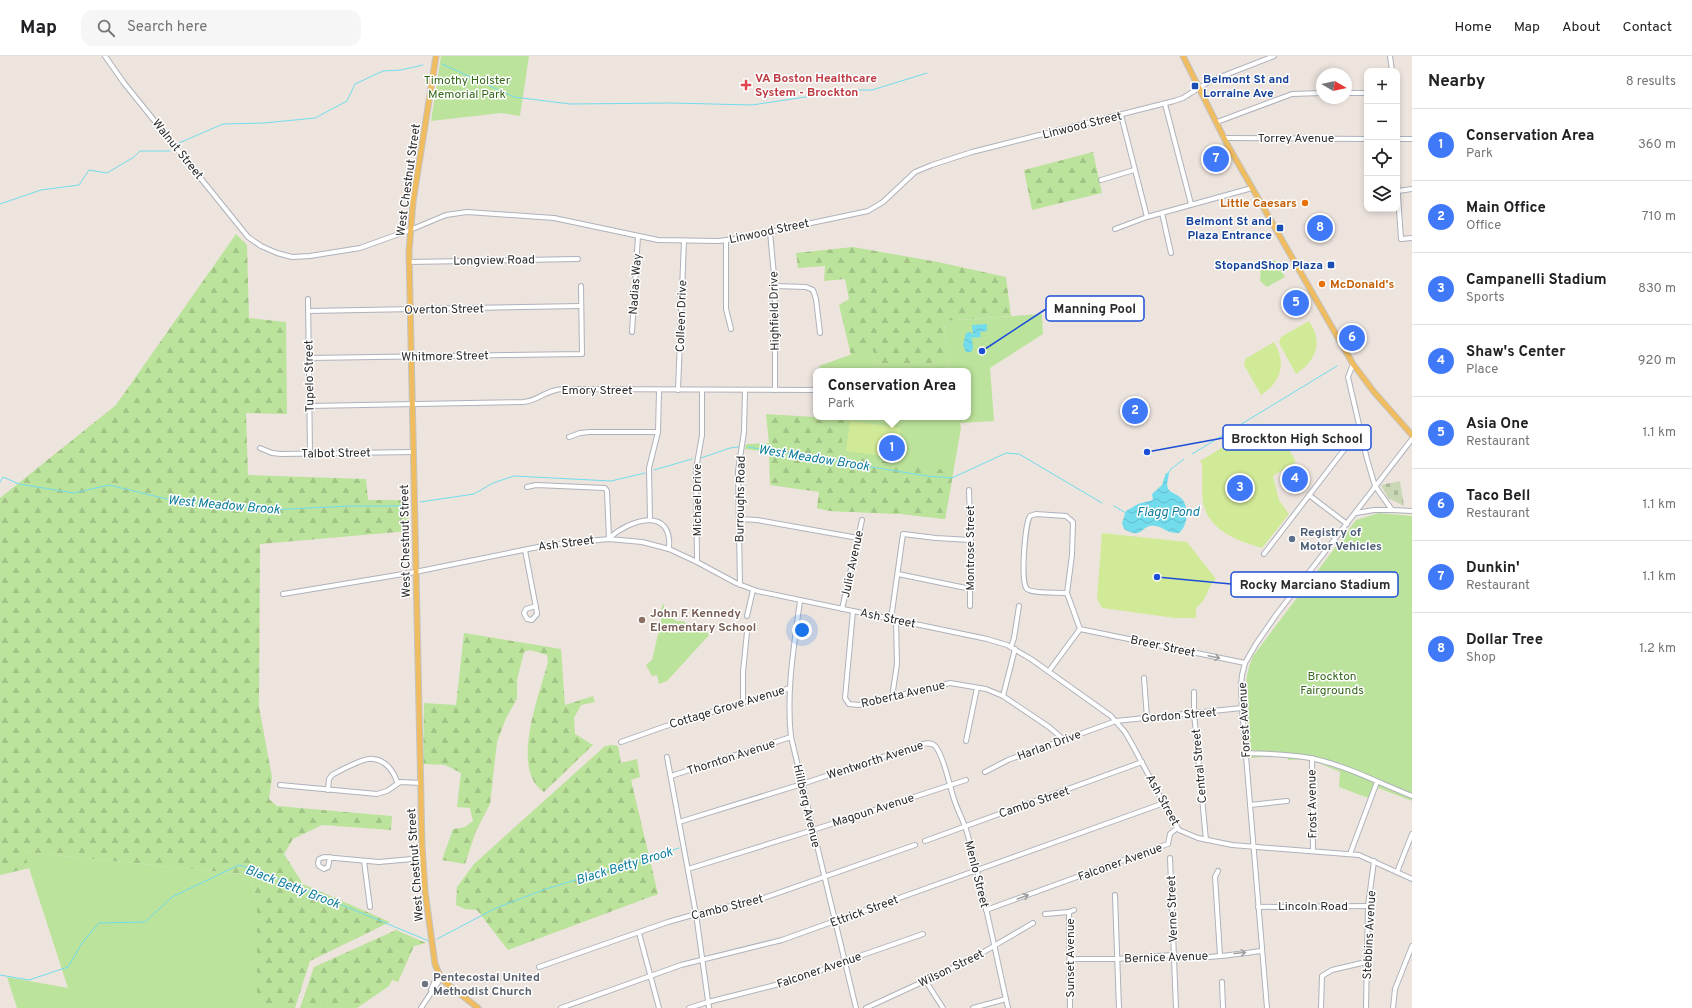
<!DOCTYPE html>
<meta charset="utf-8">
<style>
:root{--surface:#fff;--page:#f6f6f6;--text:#202124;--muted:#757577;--line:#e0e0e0;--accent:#4079f8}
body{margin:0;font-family:Overpass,sans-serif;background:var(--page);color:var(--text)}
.controls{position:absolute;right:12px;top:12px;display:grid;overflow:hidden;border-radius:8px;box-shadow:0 2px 6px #0003}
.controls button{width:36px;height:36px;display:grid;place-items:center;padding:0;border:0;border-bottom:1px solid var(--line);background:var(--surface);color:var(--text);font:20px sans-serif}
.compass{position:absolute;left:1316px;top:12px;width:36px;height:36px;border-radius:50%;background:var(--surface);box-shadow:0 2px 6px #0003;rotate:99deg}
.you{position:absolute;left:802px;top:574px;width:14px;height:14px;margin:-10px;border:3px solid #fff;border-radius:50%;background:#1a73e8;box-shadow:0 0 0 6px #1a73e833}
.badge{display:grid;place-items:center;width:26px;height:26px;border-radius:50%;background:var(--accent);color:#fff;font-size:13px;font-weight:700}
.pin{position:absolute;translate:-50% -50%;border:2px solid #fff;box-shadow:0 1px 4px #0006}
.popup{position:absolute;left:813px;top:312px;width:158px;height:52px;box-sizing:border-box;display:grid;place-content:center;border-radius:8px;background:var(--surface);filter:drop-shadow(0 1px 3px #0005);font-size:13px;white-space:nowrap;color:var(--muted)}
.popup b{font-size:15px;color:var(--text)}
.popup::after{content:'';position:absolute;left:50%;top:100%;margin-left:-8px;border:8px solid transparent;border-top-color:var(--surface)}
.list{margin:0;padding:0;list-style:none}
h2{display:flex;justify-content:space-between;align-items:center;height:52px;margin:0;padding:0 16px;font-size:17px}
h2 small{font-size:13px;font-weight:400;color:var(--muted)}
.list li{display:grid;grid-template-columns:26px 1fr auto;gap:12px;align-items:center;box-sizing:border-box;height:72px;padding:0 16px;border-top:1px solid var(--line)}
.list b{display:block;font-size:15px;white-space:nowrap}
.list p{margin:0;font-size:13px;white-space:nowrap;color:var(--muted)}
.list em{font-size:13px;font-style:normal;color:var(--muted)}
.icon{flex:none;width:22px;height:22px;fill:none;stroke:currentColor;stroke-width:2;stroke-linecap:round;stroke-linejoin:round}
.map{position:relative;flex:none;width:1412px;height:952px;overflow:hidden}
header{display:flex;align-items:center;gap:24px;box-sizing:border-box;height:56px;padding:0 20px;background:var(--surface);border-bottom:1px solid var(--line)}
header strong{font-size:19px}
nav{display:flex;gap:22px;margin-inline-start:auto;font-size:14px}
.search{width:280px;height:36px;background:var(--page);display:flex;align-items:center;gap:10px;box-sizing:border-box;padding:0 14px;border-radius:12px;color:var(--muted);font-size:15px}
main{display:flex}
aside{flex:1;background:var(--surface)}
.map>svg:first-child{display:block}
.grass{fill:#bce39b}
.forest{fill:url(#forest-firs)}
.cemetery{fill:url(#cemetery-stones)}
.pitch{fill:#d1ea97}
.water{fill:url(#water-waves)}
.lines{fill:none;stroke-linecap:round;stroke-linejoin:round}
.stream{stroke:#72dced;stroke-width:1}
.minor-casing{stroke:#aeb2bb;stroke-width:6}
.major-casing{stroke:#c4c4c4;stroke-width:7}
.minor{stroke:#fff;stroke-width:4}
.major{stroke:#efbc60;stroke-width:5}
.oneway{stroke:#a0a0a0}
.health-dot{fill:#e0444e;stroke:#fff;stroke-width:1.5}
.transit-dot{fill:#1a4fb4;stroke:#fff;stroke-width:1.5}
.food-dot{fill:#e8710a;stroke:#fff;stroke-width:1.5}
.service-dot{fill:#5c6f8a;stroke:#fff;stroke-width:1.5}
.education-dot{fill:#8d6e63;stroke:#fff;stroke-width:1.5}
.worship-dot{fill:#6b7280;stroke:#fff;stroke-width:1.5}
.labels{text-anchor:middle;stroke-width:3;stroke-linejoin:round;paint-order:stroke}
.health-label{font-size:12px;font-weight:bold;fill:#be3a42;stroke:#fff;text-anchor:start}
.transit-label{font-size:12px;font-weight:bold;fill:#164399;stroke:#fff;text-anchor:end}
.park-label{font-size:12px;fill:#35681b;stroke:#fff}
.street-label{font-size:12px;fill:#2b2b2b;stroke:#fff}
.food-label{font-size:12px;font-weight:bold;fill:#c56008;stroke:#fff;text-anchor:end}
.service-label{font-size:12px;font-weight:bold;fill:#4e5e75;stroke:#fff;text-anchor:start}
.education-label{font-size:12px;font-weight:bold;fill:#785e54;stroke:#fff;text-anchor:start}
.worship-label{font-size:12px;font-weight:bold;fill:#5b616d;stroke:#fff;text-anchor:start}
.water-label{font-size:13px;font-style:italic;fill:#0f7d9c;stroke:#fff}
.leader{fill:none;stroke:#1d4ed8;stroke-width:1.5}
.callout-dot{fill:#1d4ed8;stroke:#fff;stroke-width:1.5}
.callout{fill:#fff;stroke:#1d4ed8;stroke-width:1.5}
.callout-label{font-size:13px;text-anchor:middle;font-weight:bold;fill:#2b2b2b}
</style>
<header>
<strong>Map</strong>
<div class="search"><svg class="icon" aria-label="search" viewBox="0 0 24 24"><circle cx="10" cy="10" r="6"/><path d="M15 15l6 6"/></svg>Search here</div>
<nav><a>Home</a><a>Map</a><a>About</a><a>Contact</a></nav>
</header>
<main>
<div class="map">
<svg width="1412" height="952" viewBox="0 0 1412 952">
<defs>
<pattern id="forest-firs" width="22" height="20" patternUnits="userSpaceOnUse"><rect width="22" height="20" fill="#bce39b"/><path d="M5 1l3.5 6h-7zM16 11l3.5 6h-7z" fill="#a2c386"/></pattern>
<pattern id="cemetery-stones" width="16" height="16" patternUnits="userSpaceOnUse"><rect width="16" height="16" fill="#cad7b5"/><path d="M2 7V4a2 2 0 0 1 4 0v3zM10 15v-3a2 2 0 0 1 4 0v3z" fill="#aeb99c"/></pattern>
<pattern id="water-waves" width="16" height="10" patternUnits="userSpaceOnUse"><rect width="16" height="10" fill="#72dced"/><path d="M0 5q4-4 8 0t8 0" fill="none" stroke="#63bdcb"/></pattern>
</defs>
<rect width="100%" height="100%" fill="#ede4de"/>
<!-- grass -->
<g class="grass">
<path d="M441,0H529L520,60L501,57L431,65Z"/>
<path d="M1275,204L1285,221L1267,231L1260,225L1261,211Z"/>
<path d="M1042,258L1043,278L990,312L994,365L960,367L961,372L945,463L902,458L830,455L817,452L831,361H968V315H948L944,265Z"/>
<path d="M872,291L880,315H821L819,310Z"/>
<path d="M1379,457L1412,460V745L1373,730L1368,742L1339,731L1340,716L1309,703L1288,704V699L1251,702C1248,669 1239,632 1253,600L1356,464Z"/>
<path d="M663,547L665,554L676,565H682L710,578L667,625L659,628L657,619L652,620L646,609L652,604L661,566V554Z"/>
<path d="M0,739L24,796L251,819L257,845V952H17L7,921L68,932L29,812L0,819Z"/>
</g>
<!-- forest -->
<g class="forest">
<path d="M1093,96L1102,137L1032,154L1024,114Z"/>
<path d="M236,178L247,189L249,262L286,266L287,358L246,357L248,419L366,423L368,444H408L409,475L260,488L259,651L272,721L269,743L277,750L392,760L391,774L322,769L293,783L284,798L303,828L390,866L310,905L295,952H257V845L251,819L24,796L29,812L0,819V442L116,349Z"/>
<path d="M853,191L938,206L1006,221L1011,260L944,265L948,315H880L872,292L851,299L839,249L849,243L845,223L824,225L825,210L798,212L796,197Z"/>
<path d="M766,358L815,361L816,360L846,361L840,399L947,414L954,412L945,463L902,458L830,455L817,452L819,436L770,429L769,396L745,393L746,388L769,387Z"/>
<path d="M464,577L561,593L565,649L593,640L595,646L581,649L574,662L575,678L593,689L544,736C509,714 540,637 548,606L547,599L530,594L524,596L517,624V643L506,662L497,686L490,748L476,775L465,808L442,804L453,773L465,771L473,765L470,752L457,751L461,717L445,709L423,708L424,647L456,649Z"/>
<path d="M612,689L618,690L621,707L637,703L640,721L631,724L658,838L508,894L477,854L465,853L456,849L457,831L474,808L605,690Z"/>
<path d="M396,874L426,887L414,890L398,926L392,924L389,930L357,952H300L314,911Z"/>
</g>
<!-- cemetery -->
<path class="cemetery" d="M1400,425L1404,450L1388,442L1381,429Z"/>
<!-- pitch -->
<g class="pitch">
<path d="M1309,265C1323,286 1317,304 1296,318L1279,287L1281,281Z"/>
<path d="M1274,286C1287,308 1281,326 1261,339L1244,309L1245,303Z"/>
<path d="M850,365L901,372L896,402L846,395Z"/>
<path d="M1263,367L1274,384L1281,380L1296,406L1273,420L1279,444L1289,458L1262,492C1239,485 1213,477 1204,451C1201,441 1203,419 1202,408L1200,405Z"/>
<path d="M1102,477L1187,486L1216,523C1206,532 1209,542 1196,552V562H1175L1102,552L1097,543Z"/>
</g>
<!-- water -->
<g class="water">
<path d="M987,268V275L980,276L981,281L969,282L972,283L973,292L971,296H966L963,289L966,277L970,276L973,279L972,269Z"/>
<path d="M1166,417H1169L1167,428L1168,433C1171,437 1177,438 1181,442C1190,451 1188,469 1179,477C1166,478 1165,471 1155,470C1140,468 1144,485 1124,473L1122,467L1126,455L1138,448L1153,444L1152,438L1162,429Z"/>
</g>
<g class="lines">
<!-- stream -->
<g class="stream">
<path d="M442,8L514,41L570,48L673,47L752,49L852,34H872L927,17"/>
<path d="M179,87L223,68L264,67L315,62L347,45L355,28L383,15L401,14L423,9"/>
<path d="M0,148L41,134L79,129L89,114L107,117L134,101L140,95H170"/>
<path d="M748,391L927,420L952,422L1006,397L1019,398L1102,447"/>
<path d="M1192,398L1337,310"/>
<path d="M701,402L730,392L739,391"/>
<path d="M654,414L692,403"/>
<path d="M1168,417L1171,413L1184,403"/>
<path d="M0,426L3,421L19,428L74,437L109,429L175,445L227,447L270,454L350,450H399L407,448"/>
<path d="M420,446L474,438L493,427L514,420L611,425L645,417"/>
<path d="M1114,450L1126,457"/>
<path d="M437,883L496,852L546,833L679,792"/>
<path d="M0,919L29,924L68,911L82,887L99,867L145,866L172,841L239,809L260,815L429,885"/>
</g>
<!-- minor casing -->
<g class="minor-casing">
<g id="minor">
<path d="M105,0L124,27L248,181L261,190L277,197L292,201L310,200L360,192L410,174L446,159L467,156L554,162L658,184L719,185L741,182L868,155L883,146L915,116L932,109L972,96L1174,45L1183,42L1210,25L1274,0"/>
<path d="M1390,0L1392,15"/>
<path d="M1346,37H1367"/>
<path d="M1165,48L1191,148"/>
<path d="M1121,59L1147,161"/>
<path d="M1217,66L1292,38L1322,37"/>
<path d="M1224,82L1367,83"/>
<path d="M1397,83H1412"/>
<path d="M1101,124L1134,114"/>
<path d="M1397,125L1401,183L1412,182"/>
<path d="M1398,135L1412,133"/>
<path d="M1162,157L1171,197"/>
<path d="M1115,173L1147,161L1252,132"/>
<path d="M770,176L775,230V334"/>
<path d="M726,184V253L731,273"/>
<path d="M409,206L578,203"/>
<path d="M775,230L806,231L813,234L816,243L820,277"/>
<path d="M308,243L310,397"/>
<path d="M308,255L581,250"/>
<path d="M632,276L638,180"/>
<path d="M309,302L582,298L581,230"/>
<path d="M1353,308L1348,321L1367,403L1375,430L1392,454L1412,455"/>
<path d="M678,334L684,185"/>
<path d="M309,350L523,346C539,345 544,334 563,333L816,334"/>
<path d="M569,381L580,377L590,376H658"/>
<path d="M260,392L272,397L281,398L413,396"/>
<path d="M527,431L536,429L605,432L607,435L609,483"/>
<path d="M969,434L972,527L970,531V550"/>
<path d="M1309,439L1347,468"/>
<path d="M1356,457L1374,454H1392"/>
<path d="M1036,458L1066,460L1073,466L1072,499L1067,537C1059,536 1033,538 1027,533C1020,526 1025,468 1030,460Z"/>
<path d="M650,463L649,412L658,376L659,335"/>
<path d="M739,463L757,464L858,482"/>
<path d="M609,482C629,464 673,449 669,493"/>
<path d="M525,494L537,557V558L532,564L527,563L524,557L526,553L536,550"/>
<path d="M1264,498L1360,373"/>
<path d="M697,506L696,413L702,379V334"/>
<path d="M898,518L966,532L970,531"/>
<path d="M740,529L738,415L744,376L745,334"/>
<path d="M1067,537L1080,573"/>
<path d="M283,538L415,516L548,489L609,483L642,486L669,493L697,506L736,527L757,535L987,583L1007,589L1031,603L1111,660L1125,676L1133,690L1171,761L1179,774L1198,782L1232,789L1359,799L1412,823"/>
<path d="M800,545C794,589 786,636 791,681L856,952"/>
<path d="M842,553L862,464"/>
<path d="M853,555L845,642L849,648L859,649L950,627L986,633L1003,640"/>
<path d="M747,560L753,534"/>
<path d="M891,563L903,478L936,482L971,484"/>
<path d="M1080,573L1245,607"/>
<path d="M1011,591L1014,582L1019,550"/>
<path d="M1015,593L1003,640L1049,671L1063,683"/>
<path d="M1049,615L1080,573"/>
<path d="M1144,622L1147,662"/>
<path d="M1194,636V657L1206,784"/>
<path d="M892,641L897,608L896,564"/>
<path d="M743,645V616L747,576"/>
<path d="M966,685L977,632"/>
<path d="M621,686L663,671L790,632"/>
<path d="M1246,697C1267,698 1289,698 1310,702C1345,709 1379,727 1412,740"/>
<path d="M667,701L696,858L709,952"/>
<path d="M1312,702L1313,795"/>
<path d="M985,716L1008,704L1116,665L1242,652"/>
<path d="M671,720L791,681"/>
<path d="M280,729L377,738L387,735L400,726L421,727"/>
<path d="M328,734L329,723L332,719C339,715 365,701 373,703C386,704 394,716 397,726"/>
<path d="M1250,749L1287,745"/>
<path d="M679,766L802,728L919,689C925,687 932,686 936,691C945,703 949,729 954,743C958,756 965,767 968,780C984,837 995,895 1008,952"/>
<path d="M925,785L1142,706"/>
<path d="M1350,798L1377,726"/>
<path d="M330,801L328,811L324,813L319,810L318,807L319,803L324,801L379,806L423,802"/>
<path d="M1170,802L1176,952"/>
<path d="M364,805L370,851"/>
<path d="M688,813L813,774L966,724"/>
<path d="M1218,815L1215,821L1220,899"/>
<path d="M1397,816L1412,778"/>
<path d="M1115,839L1119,952"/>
<path d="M1258,851L1368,850"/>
<path d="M986,854L1165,789L1168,788L1170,778L1177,772"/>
<path d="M1045,858L1069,856"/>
<path d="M639,877L659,952"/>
<path d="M1070,903H1117L1173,899C1189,906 1243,897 1262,895"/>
<path d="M539,911L668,866L696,858L761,843L915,789"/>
<path d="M925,924L943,952"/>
<path d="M1222,926L1223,952"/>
<path d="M431,934L436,922H441"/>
<path d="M421,952L441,922"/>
<path d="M561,952L681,909L782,884L1164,747"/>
<path d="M689,952L708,946L799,923L848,904L923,878"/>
<path d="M866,952L970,904L1033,867"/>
<path d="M973,952L1006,943"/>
<path d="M1070,952L1069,856L1074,854"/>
<path d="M1267,952L1242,652L1241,629L1242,619L1245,607L1256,588L1276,559L1412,383"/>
<path d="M1321,952L1322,920L1332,914L1366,906"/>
<path d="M1366,952L1368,850L1374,805"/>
<path d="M1393,952L1395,933L1412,890"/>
</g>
</g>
<!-- major casing -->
<g class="major-casing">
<g id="major">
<path d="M436,0L413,146L409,196L422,789L425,835L435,908L441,922L446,927L478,952"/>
<path d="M1183,0L1227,88L1353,308L1374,336L1412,379"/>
</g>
</g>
<!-- minor -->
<use href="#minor" class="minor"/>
<!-- major -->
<use href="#major" class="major"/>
</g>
<!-- one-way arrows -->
<defs><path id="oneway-shaft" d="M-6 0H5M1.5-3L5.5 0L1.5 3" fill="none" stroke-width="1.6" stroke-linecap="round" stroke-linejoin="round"/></defs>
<g class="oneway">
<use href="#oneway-shaft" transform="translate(1214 601) rotate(12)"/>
<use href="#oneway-shaft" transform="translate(1023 841) rotate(-20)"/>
<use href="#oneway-shaft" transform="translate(1240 897) rotate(-5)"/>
</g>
<!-- markers -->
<path class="health-dot" d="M744 23h4v4h4v4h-4v4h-4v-4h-4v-4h4z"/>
<g class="transit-dot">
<rect x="1191" y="26" width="8" height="8" rx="2"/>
<rect x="1276" y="168" width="8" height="8" rx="2"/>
<rect x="1327" y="205" width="8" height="8" rx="2"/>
</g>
<g class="food-dot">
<circle cx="1305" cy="147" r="4"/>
<circle cx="1322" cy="228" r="4"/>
</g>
<circle class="service-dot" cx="1292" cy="483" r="4"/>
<circle class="education-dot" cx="642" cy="564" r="4"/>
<circle class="worship-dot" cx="425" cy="928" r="4"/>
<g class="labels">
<!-- health labels -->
<g class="health-label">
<text x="755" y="26">VA Boston Healthcare<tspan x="755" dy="14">System - Brockton</tspan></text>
</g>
<!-- transit labels -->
<g class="transit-label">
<text x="1203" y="27" text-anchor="start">Belmont St and<tspan x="1203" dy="14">Lorraine Ave</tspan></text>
<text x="1272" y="169">Belmont St and<tspan x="1272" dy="14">Plaza Entrance</tspan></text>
<text x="1323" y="213">StopandShop Plaza</text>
</g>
<!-- park labels -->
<g class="park-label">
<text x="467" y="28">Timothy Holster<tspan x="467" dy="14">Memorial Park</tspan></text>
<text x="1332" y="624">Brockton<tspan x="1332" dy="14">Fairgrounds</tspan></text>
</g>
<!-- street labels -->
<g class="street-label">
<text transform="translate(1082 69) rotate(-14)" y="4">Linwood Street</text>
<text x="1296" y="86">Torrey Avenue</text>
<text transform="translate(178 93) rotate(51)" y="4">Walnut Street</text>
<text transform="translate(408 124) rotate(-82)" y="4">West Chestnut Street</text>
<text transform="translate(769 175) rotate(-12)" y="4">Linwood Street</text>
<text transform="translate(494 204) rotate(-1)" y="4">Longview Road</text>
<text transform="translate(635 228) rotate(-86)" y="4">Nadias Way</text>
<text transform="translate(444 253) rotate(-1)" y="4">Overton Street</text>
<text transform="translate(774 255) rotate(-91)" y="4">Highfield Drive</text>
<text transform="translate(681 260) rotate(-88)" y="4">Colleen Drive</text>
<text transform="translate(445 300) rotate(-1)" y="4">Whitmore Street</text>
<text transform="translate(309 320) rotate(-91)" y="4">Tupelo Street</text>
<text x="597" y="338">Emory Street</text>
<text transform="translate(336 397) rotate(-1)" y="4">Talbot Street</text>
<text transform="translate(740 443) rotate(-89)" y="4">Burroughs Road</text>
<text transform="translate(697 444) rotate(-90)" y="4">Michael Drive</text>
<text transform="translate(405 485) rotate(-91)" y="4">West Chestnut Street</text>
<text transform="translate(566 487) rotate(-7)" y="4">Ash Street</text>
<text transform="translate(970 492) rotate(-90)" y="4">Montrose Street</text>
<text transform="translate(852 508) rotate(-78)" y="4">Julie Avenue</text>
<text transform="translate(888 562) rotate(12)" y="4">Ash Street</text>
<text transform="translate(1163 590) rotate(12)" y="4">Breer Street</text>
<text transform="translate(903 638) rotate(-13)" y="4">Roberta Avenue</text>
<text transform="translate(727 651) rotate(-17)" y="4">Cottage Grove Avenue</text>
<text transform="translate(1179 659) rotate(-5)" y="4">Gordon Street</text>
<text transform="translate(1244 664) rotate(-93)" y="4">Forest Avenue</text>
<text transform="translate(1049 689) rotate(-20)" y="4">Harlan Drive</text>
<text transform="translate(731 701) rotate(-18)" y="4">Thornton Avenue</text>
<text transform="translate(875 704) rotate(-18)" y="4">Wentworth Avenue</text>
<text transform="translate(1199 710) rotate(-95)" y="4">Central Street</text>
<text transform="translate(1163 744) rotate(61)" y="4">Ash Street</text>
<text transform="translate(1034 746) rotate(-19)" y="4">Cambo Street</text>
<text transform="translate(1312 748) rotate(-91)" y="4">Frost Avenue</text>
<text transform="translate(807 750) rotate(77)" y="4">Hillberg Avenue</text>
<text transform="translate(873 754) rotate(-18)" y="4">Magoun Avenue</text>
<text transform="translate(1120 806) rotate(-20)" y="4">Falconer Avenue</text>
<text transform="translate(415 809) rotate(-94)" y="4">West Chestnut Street</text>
<text transform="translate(977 818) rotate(76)" y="4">Menlo Street</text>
<text x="1313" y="854">Lincoln Road</text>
<text transform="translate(727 851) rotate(-14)" y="4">Cambo Street</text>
<text transform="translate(1172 853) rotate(-92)" y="4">Verne Street</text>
<text transform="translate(864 855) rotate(-20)" y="4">Ettrick Street</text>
<text transform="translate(1369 879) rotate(-87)" y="4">Stebbins Avenue</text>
<text transform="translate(1166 901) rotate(-2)" y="4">Bernice Avenue</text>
<text transform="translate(1070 902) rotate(-90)" y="4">Sunset Avenue</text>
<text transform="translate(951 912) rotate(-26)" y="4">Wilson Street</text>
<text transform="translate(819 914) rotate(-19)" y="4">Falconer Avenue</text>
</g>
<!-- food labels -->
<g class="food-label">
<text x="1297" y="151">Little Caesars</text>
<text x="1330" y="232" text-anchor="start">McDonald's</text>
</g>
<!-- service labels -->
<g class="service-label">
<text x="1300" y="480">Registry of<tspan x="1300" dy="14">Motor Vehicles</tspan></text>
</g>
<!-- education labels -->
<g class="education-label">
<text x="650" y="561">John F. Kennedy<tspan x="650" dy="14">Elementary School</tspan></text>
</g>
<!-- worship labels -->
<g class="worship-label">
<text x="433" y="925">Pentecostal United<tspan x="433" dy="14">Methodist Church</tspan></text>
</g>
<!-- water labels -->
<g class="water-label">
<text transform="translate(814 401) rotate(9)" y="5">West Meadow Brook</text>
<text transform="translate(224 448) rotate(5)" y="5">West Meadow Brook</text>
<text x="1168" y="460">Flagg Pond</text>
<text transform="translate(624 809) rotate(-17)" y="5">Black Betty Brook</text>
<text transform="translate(293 830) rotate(21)" y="5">Black Betty Brook</text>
</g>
</g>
<!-- callouts -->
<path class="leader" d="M982 295L1046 253M1147 396L1223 382M1157 521L1231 528"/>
<g class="callout-dot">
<circle cx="982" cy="295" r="4"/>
<circle cx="1147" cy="396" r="4"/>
<circle cx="1157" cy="521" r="4"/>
</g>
<g class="callout">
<rect x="1046" y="240" width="98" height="25" rx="4"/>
<rect x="1223" y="369" width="148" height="25" rx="4"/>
<rect x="1231" y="516" width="167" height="25" rx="4"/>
</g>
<g class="callout-label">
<text x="1095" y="257">Manning Pool</text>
<text x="1297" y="387">Brockton High School</text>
<text x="1315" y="533">Rocky Marciano Stadium</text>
</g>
</svg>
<div class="controls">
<button>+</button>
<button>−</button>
<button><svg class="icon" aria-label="locate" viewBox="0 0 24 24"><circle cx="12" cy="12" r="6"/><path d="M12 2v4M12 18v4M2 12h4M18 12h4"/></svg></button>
<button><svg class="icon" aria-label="layers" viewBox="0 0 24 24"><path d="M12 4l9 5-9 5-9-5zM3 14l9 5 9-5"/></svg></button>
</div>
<svg class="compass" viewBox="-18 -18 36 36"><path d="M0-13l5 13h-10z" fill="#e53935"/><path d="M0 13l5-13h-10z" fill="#757577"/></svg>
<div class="you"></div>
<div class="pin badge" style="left:892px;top:392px">1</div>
<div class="popup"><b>Conservation Area</b>Park</div>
<div class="pin badge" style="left:1135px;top:355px">2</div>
<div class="pin badge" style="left:1240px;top:432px">3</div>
<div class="pin badge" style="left:1295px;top:423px">4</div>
<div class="pin badge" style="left:1296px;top:247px">5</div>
<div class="pin badge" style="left:1352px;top:282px">6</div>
<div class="pin badge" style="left:1216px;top:103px">7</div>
<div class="pin badge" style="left:1320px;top:172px">8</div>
</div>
<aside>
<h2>Nearby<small>8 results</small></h2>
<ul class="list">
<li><span class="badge">1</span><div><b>Conservation Area</b><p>Park</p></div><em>360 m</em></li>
<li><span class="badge">2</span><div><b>Main Office</b><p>Office</p></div><em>710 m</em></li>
<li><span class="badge">3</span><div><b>Campanelli Stadium</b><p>Sports</p></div><em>830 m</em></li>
<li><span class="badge">4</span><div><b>Shaw's Center</b><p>Place</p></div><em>920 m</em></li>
<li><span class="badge">5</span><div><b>Asia One</b><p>Restaurant</p></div><em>1.1 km</em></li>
<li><span class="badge">6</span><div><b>Taco Bell</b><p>Restaurant</p></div><em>1.1 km</em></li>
<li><span class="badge">7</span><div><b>Dunkin'</b><p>Restaurant</p></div><em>1.1 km</em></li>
<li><span class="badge">8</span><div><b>Dollar Tree</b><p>Shop</p></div><em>1.2 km</em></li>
</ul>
</aside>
</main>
